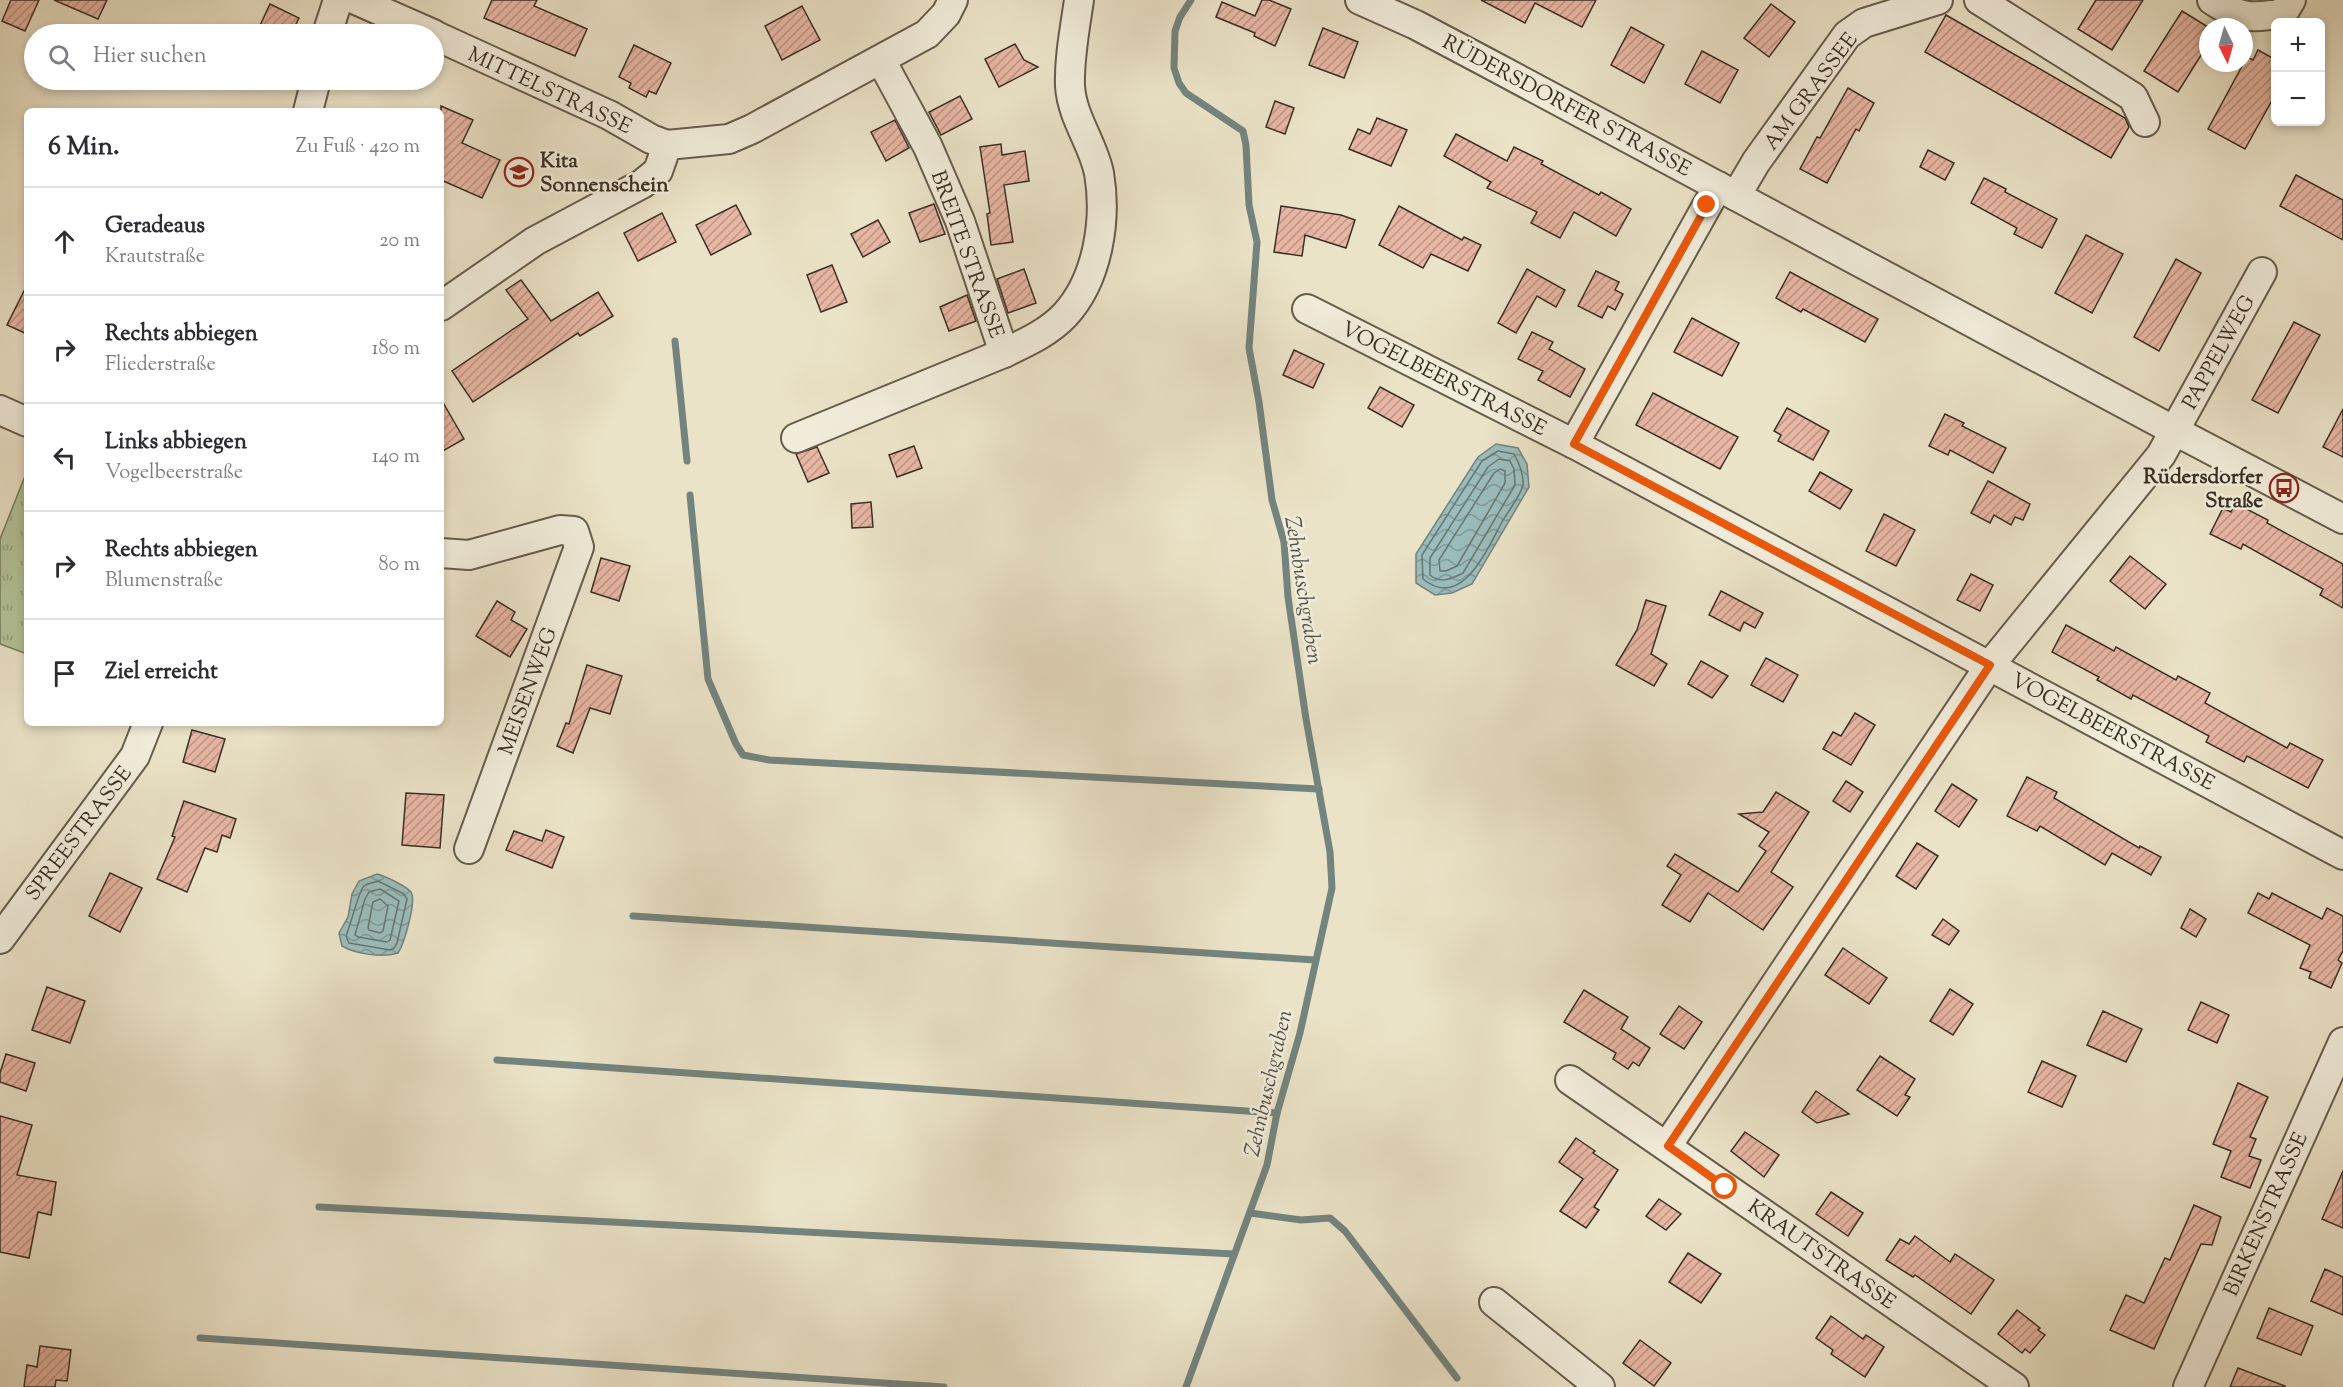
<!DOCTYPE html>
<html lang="de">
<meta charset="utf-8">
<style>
:root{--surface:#fff;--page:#f2f2f3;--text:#2b2b33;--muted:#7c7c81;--line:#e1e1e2}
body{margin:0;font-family:"Sorts Mill Goudy",serif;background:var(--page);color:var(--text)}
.controls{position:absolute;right:18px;top:18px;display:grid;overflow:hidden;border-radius:9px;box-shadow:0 3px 9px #0003}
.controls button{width:54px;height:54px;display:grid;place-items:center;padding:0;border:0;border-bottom:2px solid var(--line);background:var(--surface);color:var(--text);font:30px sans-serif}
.compass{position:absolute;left:2199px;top:18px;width:54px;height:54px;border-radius:50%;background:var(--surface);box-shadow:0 3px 9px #0003;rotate:175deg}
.stop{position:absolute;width:18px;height:18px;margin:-14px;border:4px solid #ea580c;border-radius:50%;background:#fff}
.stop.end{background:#ea580c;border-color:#fff;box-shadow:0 2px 6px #0008}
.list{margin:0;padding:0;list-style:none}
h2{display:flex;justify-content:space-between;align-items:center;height:78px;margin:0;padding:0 24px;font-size:26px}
h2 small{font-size:20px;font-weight:400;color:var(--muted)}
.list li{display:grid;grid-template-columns:39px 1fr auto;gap:18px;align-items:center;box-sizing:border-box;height:108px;padding:0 24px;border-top:2px solid var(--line)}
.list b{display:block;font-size:22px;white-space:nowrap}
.list p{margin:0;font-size:20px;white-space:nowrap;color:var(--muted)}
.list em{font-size:20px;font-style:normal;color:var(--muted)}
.icon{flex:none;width:33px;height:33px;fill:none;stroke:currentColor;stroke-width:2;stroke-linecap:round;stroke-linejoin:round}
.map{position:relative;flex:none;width:2343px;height:1387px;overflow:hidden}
.search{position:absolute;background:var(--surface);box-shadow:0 3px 9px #0003;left:24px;top:24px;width:420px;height:66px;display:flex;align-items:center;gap:15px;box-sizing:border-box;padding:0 21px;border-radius:33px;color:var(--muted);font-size:22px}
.panel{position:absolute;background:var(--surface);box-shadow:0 3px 9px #0003;left:24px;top:108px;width:420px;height:618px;border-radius:9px}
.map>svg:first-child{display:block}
.park{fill:url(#park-tufts);stroke:#767a5e;stroke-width:1.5}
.water{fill:url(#water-waves);stroke:#73847f;stroke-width:1.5}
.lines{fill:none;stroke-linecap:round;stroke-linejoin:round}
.shore{stroke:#6a7670;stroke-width:1.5}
.stream{stroke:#73847f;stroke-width:7}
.building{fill:url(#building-hatch);stroke:#392f23;stroke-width:1.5}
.minor-casing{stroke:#665c4c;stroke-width:32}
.minor{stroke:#f2eddb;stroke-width:28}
.route{stroke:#ea580c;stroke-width:8}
.labels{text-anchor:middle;stroke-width:5;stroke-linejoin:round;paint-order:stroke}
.street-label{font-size:21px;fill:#392f23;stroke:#f2eddb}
.poi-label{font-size:21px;font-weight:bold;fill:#392f23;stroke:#f2eddb;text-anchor:start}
.water-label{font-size:22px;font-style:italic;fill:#51524a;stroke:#f2eddb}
</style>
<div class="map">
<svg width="2343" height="1387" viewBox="0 0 2343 1387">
<defs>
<pattern id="park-tufts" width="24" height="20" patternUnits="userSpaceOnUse" patternTransform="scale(1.5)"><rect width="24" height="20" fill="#b3c499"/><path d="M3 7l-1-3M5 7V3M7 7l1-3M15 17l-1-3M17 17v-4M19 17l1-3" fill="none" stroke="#93a07c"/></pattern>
<pattern id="water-waves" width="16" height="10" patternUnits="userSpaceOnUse" patternTransform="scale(1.5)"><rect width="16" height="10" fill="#9abdbd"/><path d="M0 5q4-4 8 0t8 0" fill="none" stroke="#7f9a99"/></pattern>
<pattern id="building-hatch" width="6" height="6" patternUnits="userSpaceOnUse" patternTransform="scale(1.5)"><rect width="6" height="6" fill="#e8b6a4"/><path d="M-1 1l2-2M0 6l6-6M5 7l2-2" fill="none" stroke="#bd9485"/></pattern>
</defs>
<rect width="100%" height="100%" fill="#ebe3c8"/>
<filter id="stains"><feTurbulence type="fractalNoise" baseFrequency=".00333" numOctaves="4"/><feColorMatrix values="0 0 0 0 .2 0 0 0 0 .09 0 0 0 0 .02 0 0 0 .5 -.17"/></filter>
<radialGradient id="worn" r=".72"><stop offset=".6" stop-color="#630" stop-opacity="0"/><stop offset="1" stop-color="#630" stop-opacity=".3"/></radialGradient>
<!-- park -->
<path class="park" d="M27,471V654L0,644V539Z"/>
<!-- water -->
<g class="water">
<path d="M1496,444L1518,448L1527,464L1529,487L1472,584L1452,593L1435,595L1416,583V554L1478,457Z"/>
<path d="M377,874C385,876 406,886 411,892C417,901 404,944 398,953C382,958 356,954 342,946L339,933L348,917L352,894L359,881Z"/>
</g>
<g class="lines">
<!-- shore -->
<g class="shore">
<path d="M1498,451L1514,454C1519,463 1524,474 1523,485C1521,495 1507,513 1502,522C1487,549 1462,611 1423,579L1422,555L1482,461Z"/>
<path d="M1499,459L1510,461L1514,469L1515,485L1463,573C1451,579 1441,584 1430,575V558L1488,467Z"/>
<path d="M1500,469L1505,471V483L1457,566L1446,571H1440L1439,560L1494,473Z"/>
<path d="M378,881L404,894L407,899L397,943L394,948L390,950L349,943L346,936C350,927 359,890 364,886C368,883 374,883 378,881Z"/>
<path d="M380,889L399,901L390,940L387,942L358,937L355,935L365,899L369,892Z"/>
<path d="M380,899L388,906L383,931L380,933L369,930L368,928L373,902Z"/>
</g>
<!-- stream -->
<g class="stream">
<path d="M675,341L687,461"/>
<path d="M690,495L708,679L736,744L743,755L769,760L1319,789"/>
<path d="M633,916L1315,960"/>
<path d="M497,1060L1277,1113"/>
<path d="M319,1207L1234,1254"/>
<path d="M1250,1213L1301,1220L1330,1218L1345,1231L1457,1378"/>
<path d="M200,1338L944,1387"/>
<path d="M1186,1387L1267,1165L1277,1113L1300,1033L1332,888L1330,852L1306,719L1288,597L1284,542L1272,500L1259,402L1249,348L1257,242L1249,205L1246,145L1243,131L1186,93L1179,83L1174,68L1175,31L1180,17L1191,0"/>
</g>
</g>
<!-- building -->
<g class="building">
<path d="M11,0H39L25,31L2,21Z"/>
<path d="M54,0H107L98,19Z"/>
<path d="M492,0H537L534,6L587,29L575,56L484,18Z"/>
<path d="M1262,0H1269L1291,9L1275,46L1254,36L1255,33L1216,17L1222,2L1255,16Z"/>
<path d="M1481,0H1596L1582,27L1535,3L1525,23Z"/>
<path d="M2096,0H2143L2112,50L2078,29Z"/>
<path d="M270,4L299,18L291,34H256Z"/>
<path d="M1771,4L1795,22L1769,57L1744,38Z"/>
<path d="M802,6L820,40L782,60L765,26Z"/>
<path d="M2182,11L2208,27V44L2178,92L2144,71Z"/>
<path d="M1946,15L2125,118L2129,127L2111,158L1925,52Z"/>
<path d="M1631,27L1664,45L1644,83L1611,65Z"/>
<path d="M1323,28L1358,42L1344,78L1309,65Z"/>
<path d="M1015,44L1024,60L1038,67L999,87L985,59Z"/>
<path d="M634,45L671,63L656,94L649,91L646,97L629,88L631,83L619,77Z"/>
<path d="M2258,50L2276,60V93L2245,149L2208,129L2247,57L2253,60Z"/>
<path d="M1702,51L1738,70L1720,103L1685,84Z"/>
<path d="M1848,88L1874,103L1859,131L1856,129L1827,183L1800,169L1817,137L1820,138Z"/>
<path d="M960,96L972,119L941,135L929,112Z"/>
<path d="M1275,101L1294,108L1285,134L1266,127Z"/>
<path d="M441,106L473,120L462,143L500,160L482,198L441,180Z"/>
<path d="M1377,118L1407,130L1391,166L1349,149L1358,129L1370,134Z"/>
<path d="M895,120L909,148L886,161L871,132Z"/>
<path d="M1456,134L1507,161L1514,147L1543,161L1541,164L1599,195L1601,192L1631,209L1616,236L1574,212L1560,238L1531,223L1537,212L1487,188L1491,182L1444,156Z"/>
<path d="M1001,144L1002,155L1025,151L1029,181L1004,185L1013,242L991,245L987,214L990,213L980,147Z"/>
<path d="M1928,150L1954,163L1945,180L1920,167Z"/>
<path d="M2296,175L2343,200V240L2280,206Z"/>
<path d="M1984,178L2006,189L2005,192L2057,219L2042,248L2014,234L2017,228L1971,203Z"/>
<path d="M934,204L945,234L920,242L909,213Z"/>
<path d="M736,205L751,234L711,255L696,225Z"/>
<path d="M1281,206L1341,215L1355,220L1346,248L1305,235L1302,256L1274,252Z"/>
<path d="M1399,206L1462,240L1464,237L1481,245L1468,271L1431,254L1423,268L1379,245Z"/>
<path d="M662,213L676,242L638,261L624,233Z"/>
<path d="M878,220L890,242L863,257L851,234Z"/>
<path d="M2086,235L2123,254L2092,313L2055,293Z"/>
<path d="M2176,259L2201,273L2159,351L2134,337Z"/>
<path d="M832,265L847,302L821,312L807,275Z"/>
<path d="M1024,269L1036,303L1008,313L997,279Z"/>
<path d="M1527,269L1565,290L1556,307L1537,296L1516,333L1498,323Z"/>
<path d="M1596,271L1619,282L1615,290L1623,294L1615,310L1608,306L1602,318L1578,306Z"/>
<path d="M1790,272L1878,319L1865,342L1803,309L1801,312L1776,298Z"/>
<path d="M521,280L551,321L598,292L613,316L580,336L578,333L473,402L452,371L528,319L506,290Z"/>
<path d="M27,285V334L7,325Z"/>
<path d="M967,295L976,321L949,331L940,307Z"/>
<path d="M1692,318L1739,343L1722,376L1674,352Z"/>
<path d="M2294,322L2320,335L2278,413L2252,400Z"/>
<path d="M1532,332L1553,342L1549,349L1585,369L1570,397L1538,380L1543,371L1518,359Z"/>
<path d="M1294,350L1324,364L1313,388L1283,375Z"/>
<path d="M1380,387L1414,405L1402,427L1368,408Z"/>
<path d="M1653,393L1738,437L1720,469L1636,425Z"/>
<path d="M441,399L464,439L441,452Z"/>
<path d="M1787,408L1829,431L1813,460L1778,441L1781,435L1774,431Z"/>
<path d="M2343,409V457L2323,447Z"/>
<path d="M1945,414L1964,423L1962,426L2006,448L1993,473L1950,450L1948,455L1929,446Z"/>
<path d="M914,446L922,468L897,477L889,455Z"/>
<path d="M817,447L829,473L808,482L796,454Z"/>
<path d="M1820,472L1852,490L1840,509L1809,491Z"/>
<path d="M1988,481L2030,504L2023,520L2015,517L2011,525L1994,515L1990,523L1971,513Z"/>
<path d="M871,502L873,527L852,528L851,504Z"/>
<path d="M2235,503L2268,520L2267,523L2343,564V608L2320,595L2323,589L2243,544L2241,549L2210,534L2223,508L2231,512Z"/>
<path d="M1884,514L1915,530L1896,566L1866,551Z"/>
<path d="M2130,556L2166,584L2145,609L2110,581Z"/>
<path d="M601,558L630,566L619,601L591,592Z"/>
<path d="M1971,574L1993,585L1980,611L1957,600Z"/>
<path d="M1721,591L1763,613L1755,628L1744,622L1740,631L1709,615Z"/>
<path d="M1646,600L1666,606L1651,654L1667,664L1654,686L1616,665L1637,630Z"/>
<path d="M497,601L515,612L511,620L527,629L510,657L476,636Z"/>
<path d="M2066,625L2114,651L2116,647L2176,680L2178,676L2210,693L2205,703L2287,748L2290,743L2323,760L2308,788L2247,756L2244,762L2206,742L2209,736L2133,695L2131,699L2097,680L2099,677L2052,652Z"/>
<path d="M1766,658L1798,675L1783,702L1751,685Z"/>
<path d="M1701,661L1728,676L1712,698L1688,684Z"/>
<path d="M587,665L622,676L610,714L590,708L573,753L557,746L566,723L569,724Z"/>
<path d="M1855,713L1875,725L1851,765L1823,749L1833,732L1841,736Z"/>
<path d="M192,730L225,739L215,772L183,762Z"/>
<path d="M2027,777L2057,792L2054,798L2139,848L2140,846L2161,857L2151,875L2112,853L2105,865L2040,826L2037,831L2007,816Z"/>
<path d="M1846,781L1863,792L1850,812L1833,801Z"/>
<path d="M1952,784L1977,800L1959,827L1935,811Z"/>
<path d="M1776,792L1809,812L1771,872L1793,887L1763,930L1708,893L1690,922L1662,905L1681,875L1667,866L1675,854L1738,892L1766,851L1759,846L1769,832L1739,814L1763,812Z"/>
<path d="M406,793L444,795L440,848L402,845Z"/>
<path d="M184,801L236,819L230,838L222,835L217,852L205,848L187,892L157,879L175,837L172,836Z"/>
<path d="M546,830L564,837L552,868L506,850L514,831L542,841Z"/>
<path d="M1917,843L1938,856L1916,889L1896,876Z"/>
<path d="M110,873L142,888L120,932L89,916Z"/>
<path d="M2258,893L2269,899L2272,893L2322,919L2327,908L2343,916V951L2338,960L2342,963L2331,988L2309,978L2311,972L2300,968L2310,945L2248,913Z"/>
<path d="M2190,909L2206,919L2196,937L2181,928Z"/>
<path d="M1943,919L1959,931L1949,945L1932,935Z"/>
<path d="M1843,948L1887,978L1869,1004L1825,975Z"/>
<path d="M47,987L85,1001L70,1043L32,1030Z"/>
<path d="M1950,989L1973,1004L1953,1035L1930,1021Z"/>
<path d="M1584,990L1628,1017L1621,1029L1650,1048L1639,1066L1633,1062L1628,1069L1613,1059L1616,1053L1564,1022Z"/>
<path d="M2201,1002L2229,1015L2217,1043L2188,1030Z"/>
<path d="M1679,1006L1702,1022L1684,1049L1660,1034Z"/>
<path d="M2103,1011L2142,1029L2126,1062L2087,1045Z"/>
<path d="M6,1054L35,1063L26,1091L0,1082V1073Z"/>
<path d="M1880,1056L1915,1079L1905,1095L1910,1097L1897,1116L1857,1090Z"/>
<path d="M2042,1061L2076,1076L2062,1107L2028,1092Z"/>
<path d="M2238,1083L2268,1097L2250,1137L2256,1139L2249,1156L2261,1160L2250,1188L2221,1177L2231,1151L2213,1144Z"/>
<path d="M1816,1091L1849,1114L1817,1123L1802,1112Z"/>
<path d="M0,1116L32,1125L17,1175L56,1182L51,1215L38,1212L29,1258L0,1252Z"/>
<path d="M1745,1132L1779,1155L1764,1177L1731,1151Z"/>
<path d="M1576,1138L1595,1151L1593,1153L1618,1170L1594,1207L1599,1210L1586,1228L1560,1211L1583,1179L1559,1162Z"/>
<path d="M2343,1171V1228L2322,1219Z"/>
<path d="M1831,1192L1863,1213L1848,1236L1816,1214Z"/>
<path d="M1659,1199L1681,1214L1666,1230L1646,1216Z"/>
<path d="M2194,1205L2221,1217L2212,1245L2201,1244L2154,1349L2110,1330L2126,1295L2144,1303L2165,1258L2170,1260Z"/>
<path d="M1915,1236L1950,1262L1955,1254L1994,1280L1971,1314L1915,1275L1913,1277L1886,1260L1900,1239L1909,1244Z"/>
<path d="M1688,1253L1721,1274L1701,1303L1669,1282Z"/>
<path d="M2325,1269L2343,1277V1315L2311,1301Z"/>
<path d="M2269,1308L2313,1326L2301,1355L2257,1338Z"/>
<path d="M2017,1310L2040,1328L2038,1330L2045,1335L2030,1353L2025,1349L2022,1353L1998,1334Z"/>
<path d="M1831,1316L1863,1339L1866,1335L1884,1347L1865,1377L1831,1354L1833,1350L1816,1338Z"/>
<path d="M1640,1340L1671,1363L1654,1386L1623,1363Z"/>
<path d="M40,1346L71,1350L67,1381L56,1380L55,1387H24L27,1365L37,1367Z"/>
<path d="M2238,1368L2285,1386L2284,1387H2230Z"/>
</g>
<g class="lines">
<!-- minor casing -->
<g class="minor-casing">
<g id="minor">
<path d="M356,0L433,34"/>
<path d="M1360,0L1416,25L1484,61L2175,431L2343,519"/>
<path d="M1979,0L2133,97L2145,122"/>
<path d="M2212,0C2239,18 2251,19 2283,13L2291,0"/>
<path d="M327,34L338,0"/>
<path d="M434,35L609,115L651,139L667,145"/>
<path d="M881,60L928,147L960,221L1004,353"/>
<path d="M308,111L316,80"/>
<path d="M1736,196L1756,162L1847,35L1864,23L1938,0"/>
<path d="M441,306L535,241L642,184L658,171L667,145L729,139L752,129L927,34L946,14L953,0"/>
<path d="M1307,309L1574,444L2343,855"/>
<path d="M0,410L27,422"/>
<path d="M796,438L1004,353C1025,343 1048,333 1065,315C1098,279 1107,220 1099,173C1093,143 1072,118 1070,86C1069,58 1075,28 1079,0"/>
<path d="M1574,444L1718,186"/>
<path d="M441,553L469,555L560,530L574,531L579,547L469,849"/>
<path d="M0,939L135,756L148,723"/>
<path d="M1570,1080L2014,1387"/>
<path d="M1667,1146L1990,665L2161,455L2262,272"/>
<path d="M1494,1302L1600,1387"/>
<path d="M2188,1387L2343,1042"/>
</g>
</g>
<!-- minor -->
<use href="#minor" class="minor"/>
</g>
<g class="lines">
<!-- route -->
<path class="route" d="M1707,205L1574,444L1990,665L1668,1146L1725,1187"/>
</g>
<!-- icons -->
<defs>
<g id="school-ring" transform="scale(1.5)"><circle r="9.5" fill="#f2eddb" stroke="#8f2418" stroke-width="1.5"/><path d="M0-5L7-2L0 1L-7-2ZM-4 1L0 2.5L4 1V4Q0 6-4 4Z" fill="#8f2418"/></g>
<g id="bus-ring" transform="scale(1.5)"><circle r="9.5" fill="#f2eddb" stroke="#8f2418" stroke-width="1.5"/><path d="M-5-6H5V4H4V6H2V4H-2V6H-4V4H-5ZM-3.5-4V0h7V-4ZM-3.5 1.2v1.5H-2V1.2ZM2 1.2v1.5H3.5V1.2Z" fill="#8f2418"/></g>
</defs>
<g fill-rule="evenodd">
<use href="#school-ring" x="519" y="172"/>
<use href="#bus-ring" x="2284" y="488"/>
</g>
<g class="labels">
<!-- street labels -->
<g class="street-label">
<text transform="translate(550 90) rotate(25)" y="7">MITTELSTRASSE</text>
<text transform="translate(1810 91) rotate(-53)" y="7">AM GRASSEE</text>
<text transform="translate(1567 105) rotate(28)" y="7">RÜDERSDORFER STRASSE</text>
<text transform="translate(968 254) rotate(70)" y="7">BREITE STRASSE</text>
<text transform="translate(2218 352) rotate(-61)" y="7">PAPPELWEG</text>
<text transform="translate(1444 378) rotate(27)" y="7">VOGELBEERSTRASSE</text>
<text transform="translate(527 691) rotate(-70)" y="7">MEISENWEG</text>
<text transform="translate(2113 731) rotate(28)" y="7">VOGELBEERSTRASSE</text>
<text transform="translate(78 833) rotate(-53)" y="7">SPREESTRASSE</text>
<text transform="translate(2265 1214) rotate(-66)" y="7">BIRKENSTRASSE</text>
<text transform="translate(1822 1254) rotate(35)" y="7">KRAUTSTRASSE</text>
</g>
<!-- poi labels -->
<g class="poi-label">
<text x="540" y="167">Kita<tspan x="540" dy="24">Sonnenschein</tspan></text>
<text x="2263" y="483" text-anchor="end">Rüdersdorfer<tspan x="2263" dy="24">Straße</tspan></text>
</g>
<!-- water labels -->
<g class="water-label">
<text transform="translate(1305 590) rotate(81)" y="8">Zehnbuschgraben</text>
<text transform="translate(1267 1083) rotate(-77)" y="8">Zehnbuschgraben</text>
</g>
</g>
<rect width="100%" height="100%" filter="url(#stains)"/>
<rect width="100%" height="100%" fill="url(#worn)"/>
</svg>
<div class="controls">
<button>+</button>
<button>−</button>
</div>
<svg class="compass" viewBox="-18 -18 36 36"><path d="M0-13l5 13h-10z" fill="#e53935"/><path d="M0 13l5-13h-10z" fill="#7c7c81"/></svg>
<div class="stop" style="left:1725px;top:1187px"></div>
<div class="stop end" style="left:1707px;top:205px"></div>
<div class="search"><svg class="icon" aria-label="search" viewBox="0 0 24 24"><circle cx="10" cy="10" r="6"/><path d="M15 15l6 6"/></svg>Hier suchen</div>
<section class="panel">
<h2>6 Min.<small>Zu Fuß · 420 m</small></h2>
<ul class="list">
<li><svg class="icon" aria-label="ahead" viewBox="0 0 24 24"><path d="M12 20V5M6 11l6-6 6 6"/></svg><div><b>Geradeaus</b><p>Krautstraße</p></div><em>20 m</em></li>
<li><svg class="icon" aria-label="right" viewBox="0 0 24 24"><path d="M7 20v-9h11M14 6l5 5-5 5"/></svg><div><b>Rechts abbiegen</b><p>Fliederstraße</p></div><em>180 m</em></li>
<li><svg class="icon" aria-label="left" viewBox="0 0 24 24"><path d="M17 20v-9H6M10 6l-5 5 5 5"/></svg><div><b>Links abbiegen</b><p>Vogelbeerstraße</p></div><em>140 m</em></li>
<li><svg class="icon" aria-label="right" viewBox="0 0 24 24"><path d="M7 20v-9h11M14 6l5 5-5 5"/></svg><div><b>Rechts abbiegen</b><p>Blumenstraße</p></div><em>80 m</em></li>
<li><svg class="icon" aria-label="arrive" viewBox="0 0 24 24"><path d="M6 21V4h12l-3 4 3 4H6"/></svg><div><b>Ziel erreicht</b></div></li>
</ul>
</section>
</div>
